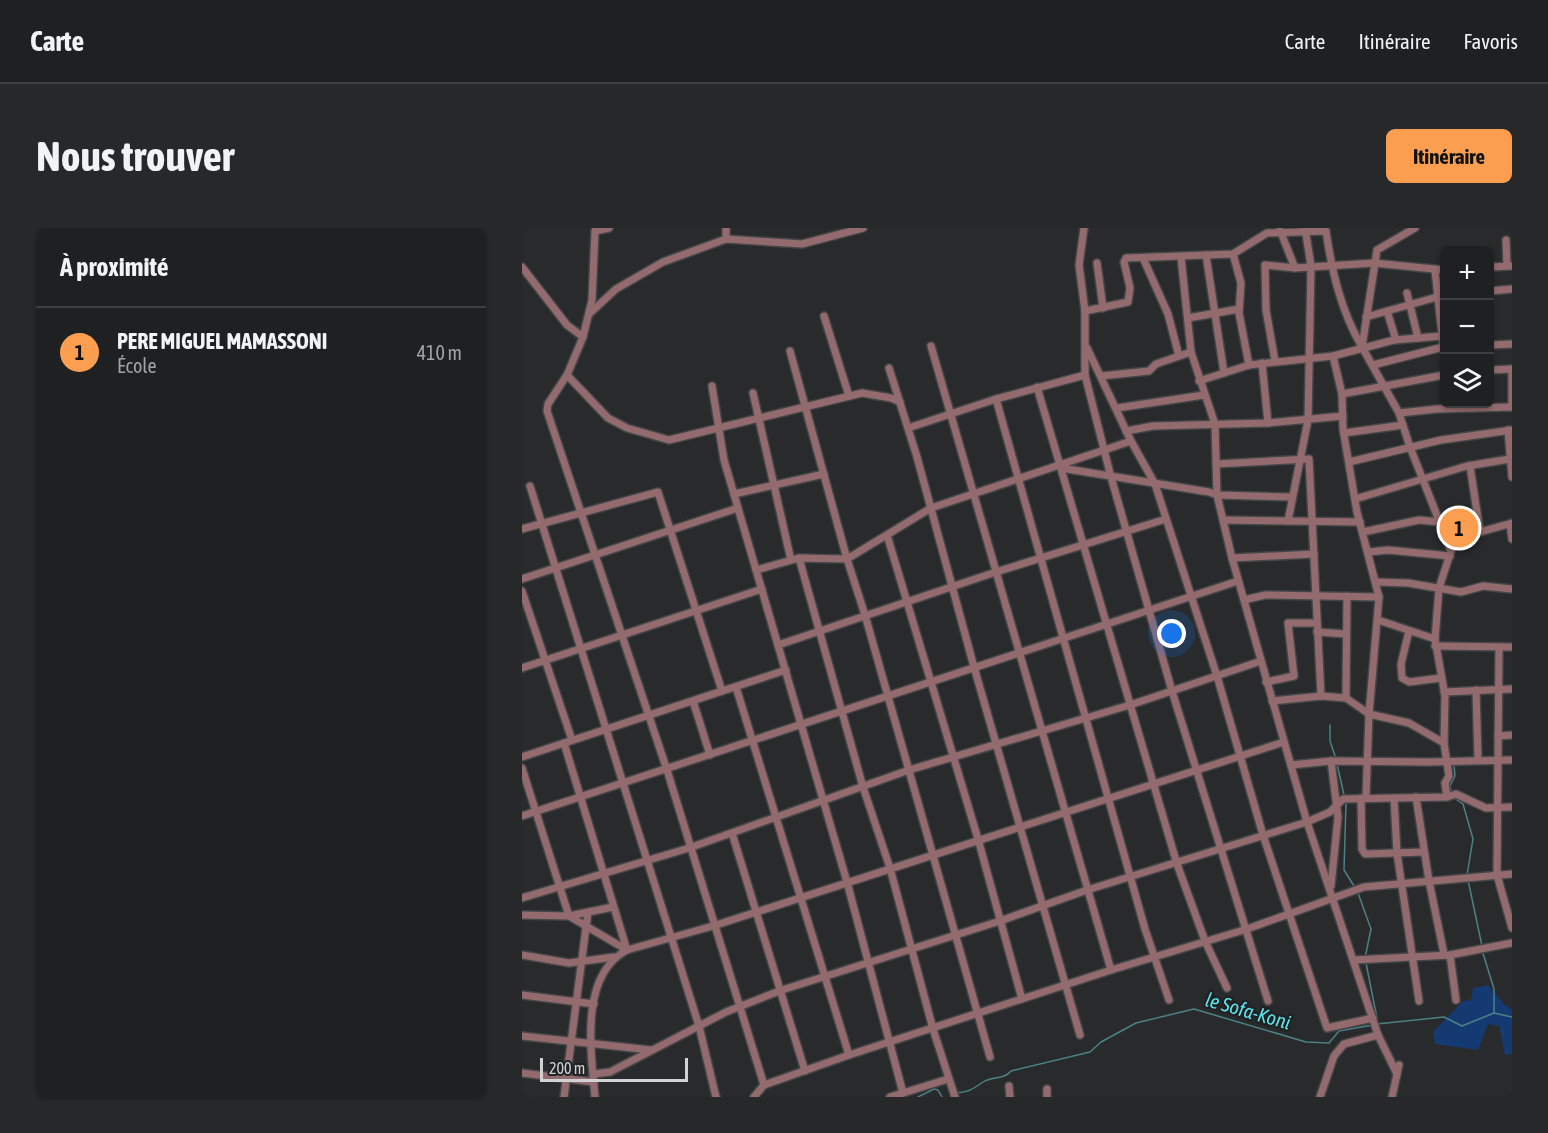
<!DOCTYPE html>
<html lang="fr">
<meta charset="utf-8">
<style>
:root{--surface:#1f2021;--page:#27282a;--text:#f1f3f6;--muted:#a1a3a5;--line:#3c3e3f;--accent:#fb9e50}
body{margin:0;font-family:"Asap Condensed",sans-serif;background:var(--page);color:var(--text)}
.controls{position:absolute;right:18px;top:18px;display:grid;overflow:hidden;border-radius:9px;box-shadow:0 2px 4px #0004}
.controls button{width:54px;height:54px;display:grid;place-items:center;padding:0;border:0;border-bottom:2px solid var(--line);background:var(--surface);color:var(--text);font:30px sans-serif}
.scale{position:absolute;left:18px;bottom:15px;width:148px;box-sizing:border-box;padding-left:6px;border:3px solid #d0d1d3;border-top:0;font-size:16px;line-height:21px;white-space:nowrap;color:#d0d1d3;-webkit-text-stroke:4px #1f2123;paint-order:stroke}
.you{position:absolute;left:650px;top:406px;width:21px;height:21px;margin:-15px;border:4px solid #fff;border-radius:50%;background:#1a73e8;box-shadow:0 0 0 9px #1a73e833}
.badge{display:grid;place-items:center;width:39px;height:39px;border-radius:50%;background:var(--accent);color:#111;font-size:20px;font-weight:700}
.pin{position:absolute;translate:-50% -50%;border:3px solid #fff;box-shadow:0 2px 6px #0006}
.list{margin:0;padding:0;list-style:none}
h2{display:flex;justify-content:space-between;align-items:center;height:78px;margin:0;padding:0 24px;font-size:26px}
h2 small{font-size:20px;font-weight:400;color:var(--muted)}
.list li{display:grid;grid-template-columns:39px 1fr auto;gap:18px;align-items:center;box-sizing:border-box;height:90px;padding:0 24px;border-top:2px solid var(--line)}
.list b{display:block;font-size:22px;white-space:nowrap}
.list p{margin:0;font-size:20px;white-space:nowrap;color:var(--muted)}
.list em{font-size:20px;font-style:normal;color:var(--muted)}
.icon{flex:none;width:33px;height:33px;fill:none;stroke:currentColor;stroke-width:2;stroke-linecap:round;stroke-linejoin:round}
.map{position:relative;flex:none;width:990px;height:869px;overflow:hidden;border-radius:9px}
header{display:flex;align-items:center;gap:36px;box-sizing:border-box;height:84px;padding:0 30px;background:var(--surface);border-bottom:2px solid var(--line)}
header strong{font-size:28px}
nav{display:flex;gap:33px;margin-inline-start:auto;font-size:21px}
.intro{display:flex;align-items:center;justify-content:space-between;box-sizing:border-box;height:144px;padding:0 36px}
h1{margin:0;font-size:42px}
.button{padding:15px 27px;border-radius:9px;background:var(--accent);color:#111;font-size:21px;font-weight:700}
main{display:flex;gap:36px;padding:0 36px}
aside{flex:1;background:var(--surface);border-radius:9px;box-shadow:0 2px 4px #0004}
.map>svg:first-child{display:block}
.green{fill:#153971}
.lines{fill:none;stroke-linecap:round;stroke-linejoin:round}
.stream{stroke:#4c8285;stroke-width:1.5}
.minor-casing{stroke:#444547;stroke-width:10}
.minor{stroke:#936b6e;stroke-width:7}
.labels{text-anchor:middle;stroke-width:4.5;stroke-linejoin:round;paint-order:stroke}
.water-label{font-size:20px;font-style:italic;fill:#5de5ed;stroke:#1f2123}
</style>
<header>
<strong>Carte</strong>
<nav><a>Carte</a><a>Itinéraire</a><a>Favoris</a></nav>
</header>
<div class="intro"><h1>Nous trouver</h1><a class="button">Itinéraire</a></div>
<main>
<aside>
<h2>À proximité<small></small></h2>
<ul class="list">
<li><span class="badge">1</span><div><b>PERE MIGUEL MAMASSONI</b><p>École</p></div><em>410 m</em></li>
</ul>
</aside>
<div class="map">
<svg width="990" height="869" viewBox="0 0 990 869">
<rect width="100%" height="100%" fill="#292a2c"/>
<!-- green -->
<path class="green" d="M966,757L983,777L990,782V826L983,827L977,798L966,796L956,822L913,816L911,804L941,773L949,772L951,760Z"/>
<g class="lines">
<!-- stream -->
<g class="stream">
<path d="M808,497V513L814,531"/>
<path d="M815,536L822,567"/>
<path d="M930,566L928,558L933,548L932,537"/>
<path d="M932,570L941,576L951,611L945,647"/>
<path d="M824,575L822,642L832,658"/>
<path d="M946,652L960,718"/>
<path d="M836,665L849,701L843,730"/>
<path d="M960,722L972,761V785"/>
<path d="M844,735L856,795"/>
<path d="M855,796L922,789L940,798L972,785L990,789"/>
<path d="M434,865C447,864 451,861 461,854C470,848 482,852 489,843L568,824L579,814L614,795L672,781L784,814L807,815L817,803L851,797"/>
<path d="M396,869L412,861L416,862L420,869"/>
</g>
<!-- minor casing -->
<g class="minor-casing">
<g id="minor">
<path d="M87,0L73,3L70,72L61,109L45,147L26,176L25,183L145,542L242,857"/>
<path d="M204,0V11"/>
<path d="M562,0L557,37L563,83V147L589,249L650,463L746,773"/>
<path d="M758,2L773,40L852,35L922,42"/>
<path d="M984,12L985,38"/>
<path d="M711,26L719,55L717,85L727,137"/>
<path d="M684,27L702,145"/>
<path d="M659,29L669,124L693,196L695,267L710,330L785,594L856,807L875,846"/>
<path d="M621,30L646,86L657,128"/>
<path d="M575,35L581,80"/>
<path d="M0,39L45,97L61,109"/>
<path d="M968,39L990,38"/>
<path d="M913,42L922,124"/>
<path d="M968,63L990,61"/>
<path d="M885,65L896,110"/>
<path d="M563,83L606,74L608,60L602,34L604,30L711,26L745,5L804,3C810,44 819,83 840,119"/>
<path d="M865,83L874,112"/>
<path d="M67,86L94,61L141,34L204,11L280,16L341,0"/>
<path d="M302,88L327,168"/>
<path d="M844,89L922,67"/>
<path d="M666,90L717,81"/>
<path d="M968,117L990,116"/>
<path d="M409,118L589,742"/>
<path d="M565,120L609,213L633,256L695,448L741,607L805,800L851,790"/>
<path d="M268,123L325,331L343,387L468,829"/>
<path d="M811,128L820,166L821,201L835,284L857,369L847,486L844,569"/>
<path d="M753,133L744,82L743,37L773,40"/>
<path d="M740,135L746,195"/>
<path d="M851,137L921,119"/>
<path d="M367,140L395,229L452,439L558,807"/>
<path d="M990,141V179"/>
<path d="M968,142L990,141"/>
<path d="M45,147L86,190L105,200L147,212L340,165L369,170L378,174"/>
<path d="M579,148L627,143L634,136L669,124"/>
<path d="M677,153L727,137L811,128L872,112L920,108"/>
<path d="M190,158L202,232L325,654L381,865"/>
<path d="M515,159L655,636L683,713L705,760"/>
<path d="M231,165L269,332"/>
<path d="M820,166L922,147"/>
<path d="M474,171L623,701L647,772"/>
<path d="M595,180L682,167"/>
<path d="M877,185L915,181L990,179"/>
<path d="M386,200L474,171L563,147"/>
<path d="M986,202L990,249"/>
<path d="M604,203L631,198L746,195L821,188"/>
<path d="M822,205L881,197"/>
<path d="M827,234L919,212L990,202"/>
<path d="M694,236L787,231L799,468"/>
<path d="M948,238L958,304"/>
<path d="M539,240L687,264L695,267L769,269"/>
<path d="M8,258L177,798L194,869"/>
<path d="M212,266L302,246"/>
<path d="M833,271L945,238L988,231"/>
<path d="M701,292L838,294"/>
<path d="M766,293L786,192L789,38L783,0"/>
<path d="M988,296L990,311"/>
<path d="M0,301L136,264L200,463"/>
<path d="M841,304L897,292L918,294"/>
<path d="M365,307L456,611L500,771"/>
<path d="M925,313L990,295"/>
<path d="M847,324L866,322L928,328"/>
<path d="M277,330L341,559L368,640L411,801L433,869"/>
<path d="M710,330L792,326"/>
<path d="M234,342L277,330L325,331L409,280L609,213"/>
<path d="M0,351L216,280"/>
<path d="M854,354L886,355L939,364L961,358L990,361"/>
<path d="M0,363L50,512"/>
<path d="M722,372L743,367L857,369"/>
<path d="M856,392L913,411"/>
<path d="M887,403L879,436L880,450L887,454L919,450"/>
<path d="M795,404L824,406"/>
<path d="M256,417L474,344L644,291"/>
<path d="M913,418L990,419"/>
<path d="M977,419L975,647L990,700"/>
<path d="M0,440L240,361"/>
<path d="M744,454L772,448L766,395H794"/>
<path d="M214,459L327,827"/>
<path d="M954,462L956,531"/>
<path d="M922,464L990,461"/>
<path d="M824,470L825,368"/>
<path d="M171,473L188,527"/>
<path d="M750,473L799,468L824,470L847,486L887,495L922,515"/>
<path d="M976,508L990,507"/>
<path d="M42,515L105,722C57,747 69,824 73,869"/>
<path d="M0,529L264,442"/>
<path d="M769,537L809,533L907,534L990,532"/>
<path d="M0,540L47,688L105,722L191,698L762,514"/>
<path d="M894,569L907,653L922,726"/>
<path d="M925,569L934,566L964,580L990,579"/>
<path d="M839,570L840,621L843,626L902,624"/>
<path d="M872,570L875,625L897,773"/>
<path d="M0,588L716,353"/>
<path d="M210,605L283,843"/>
<path d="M809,658L816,589L809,533"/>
<path d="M0,670L167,620L387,542L608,477L739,433"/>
<path d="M0,687L47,688L91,679"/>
<path d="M0,727L47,735L92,729"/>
<path d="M928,727L934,772"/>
<path d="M832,732L928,727L990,715"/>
<path d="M0,767L72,776"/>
<path d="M0,808L129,822"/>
<path d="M0,845L72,854"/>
<path d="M72,846L88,844L204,784L260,762L478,693L565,662L785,594L808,584L821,571L925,569L923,555L927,548L922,515L923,468L913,411L917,360L929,323L888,219L877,185L840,119L855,22L893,0"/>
<path d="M487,858L488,869"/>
<path d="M525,861V869"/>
<path d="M42,869L66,684"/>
<path d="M232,869L242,857L327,827L589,742L725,701L842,659L990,646"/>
<path d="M368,869L426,851"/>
<path d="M798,869L812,828L822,816L856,807"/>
<path d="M870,869L877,837"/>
</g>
</g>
<!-- minor -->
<use href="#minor" class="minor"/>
</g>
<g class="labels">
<!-- water labels -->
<g class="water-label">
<text transform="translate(726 783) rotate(16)" y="7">le Sofa-Koni</text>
</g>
</g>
</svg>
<div class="controls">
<button>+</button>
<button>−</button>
<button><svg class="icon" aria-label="layers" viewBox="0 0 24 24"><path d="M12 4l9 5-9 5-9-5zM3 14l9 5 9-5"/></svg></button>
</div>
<div class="scale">200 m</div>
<div class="you"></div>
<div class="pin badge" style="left:937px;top:300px">1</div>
</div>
</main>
